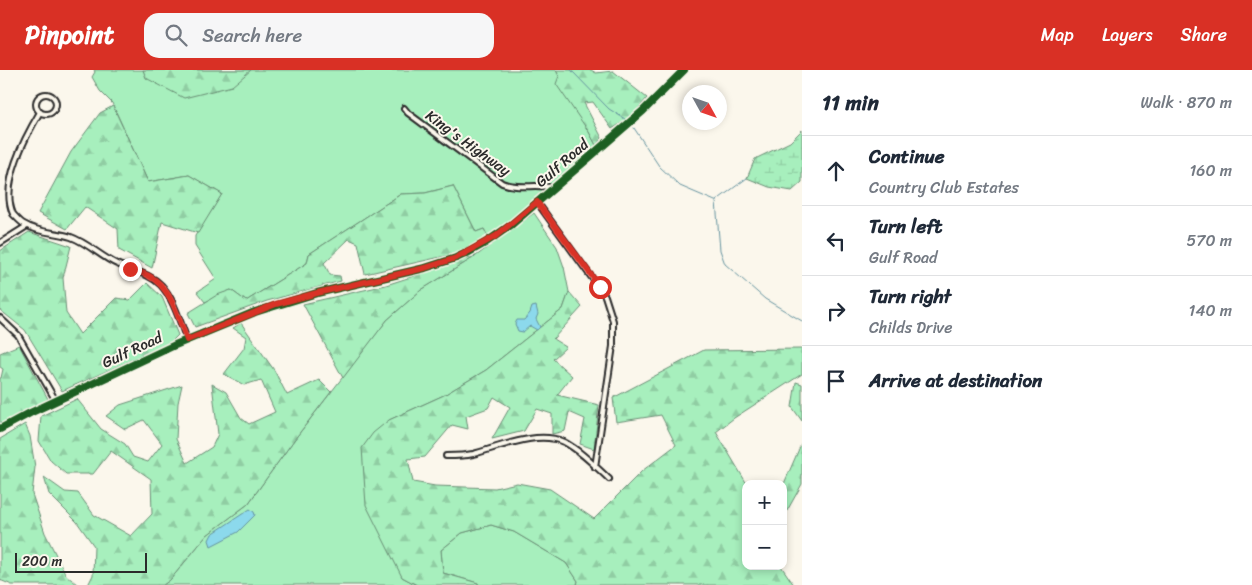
<!DOCTYPE html>
<meta charset="utf-8">
<style>
:root{--surface:#fff;--page:#f6f6f7;--text:#1f2937;--muted:#747a83;--line:#e0e1e3;--accent:#d93025}
body{margin:0;font-family:Sriracha,sans-serif;background:var(--page);color:var(--text)}
.controls{position:absolute;right:15px;bottom:15px;display:grid;overflow:hidden;border-radius:10px;box-shadow:0 2px 8px #0003}
.controls button{width:45px;height:45px;display:grid;place-items:center;padding:0;border:0;border-bottom:1px solid var(--line);background:var(--surface);color:var(--text);font:25px sans-serif}
.compass{position:absolute;left:682px;top:15px;width:45px;height:45px;border-radius:50%;background:var(--surface);box-shadow:0 2px 8px #0003;rotate:130deg}
.scale{position:absolute;left:15px;bottom:12px;width:132px;box-sizing:border-box;padding-left:5px;border:2px solid #2b2b2b;border-top:0;font-size:14px;line-height:18px;white-space:nowrap;color:#2b2b2b;-webkit-text-stroke:4px #fbf7ec;paint-order:stroke}
.stop{position:absolute;width:15px;height:15px;margin:-11px;border:4px solid #d93025;border-radius:50%;background:#fff}
.stop.end{background:#d93025;border-color:#fff;box-shadow:0 1px 5px #0008}
.list{margin:0;padding:0;list-style:none}
h2{display:flex;justify-content:space-between;align-items:center;height:65px;margin:0;padding:0 20px;font-size:21px}
h2 small{font-size:16px;font-weight:400;color:var(--muted)}
.list li{display:grid;grid-template-columns:32px 1fr auto;gap:15px;align-items:center;box-sizing:border-box;height:70px;padding:0 20px;border-top:1px solid var(--line)}
.list b{display:block;font-size:19px;white-space:nowrap}
.list p{margin:0;font-size:16px;white-space:nowrap;color:var(--muted)}
.list em{font-size:16px;font-style:normal;color:var(--muted)}
.icon{flex:none;width:28px;height:28px;fill:none;stroke:currentColor;stroke-width:2;stroke-linecap:round;stroke-linejoin:round}
.map{position:relative;flex:none;width:802px;height:515px;overflow:hidden}
header{display:flex;align-items:center;gap:30px;box-sizing:border-box;height:70px;padding:0 25px;background:var(--accent);color:#fff}
header strong{font-size:24px}
nav{display:flex;gap:28px;margin-inline-start:auto;font-size:18px}
.search{width:350px;height:45px;background:var(--page);display:flex;align-items:center;gap:12px;box-sizing:border-box;padding:0 18px;border-radius:15px;color:var(--muted);font-size:19px}
main{display:flex}
aside{flex:1;background:var(--surface)}
.map>svg:first-child{display:block}
.green{fill:#a7efbd;stroke:#698d74}
.forest{fill:url(#forest-firs);stroke:#698d74}
.wetland{fill:url(#wetland-marsh);stroke:#698d74}
.water{fill:#8cd9ec;stroke:#65939f}
.lines{fill:none;stroke-linecap:round;stroke-linejoin:round}
.stream{stroke:#65939f;stroke-width:1}
.minor-casing{stroke:#2b2b2b;stroke-width:8}
.tertiary-casing{stroke:#2b2b2b;stroke-width:8}
.minor{stroke:#fbf7ec;stroke-width:4}
.tertiary{stroke:#fbf7ec;stroke-width:4.5}
.cycleway-casing{stroke:#fbf7ec;stroke-width:11}
.cycleway{stroke:#1b5e20;stroke-width:8}
.route{stroke:#d93025;stroke-width:6}
.labels{text-anchor:middle;stroke-width:4;stroke-linejoin:round;paint-order:stroke}
.street-label{font-size:15px;fill:#2b2b2b;stroke:#fbf7ec}
</style>
<header>
<strong>Pinpoint</strong>
<div class="search"><svg class="icon" aria-label="search" viewBox="0 0 24 24"><circle cx="10" cy="10" r="6"/><path d="M15 15l6 6"/></svg>Search here</div>
<nav><a>Map</a><a>Layers</a><a>Share</a></nav>
</header>
<main>
<div class="map">
<svg width="802" height="515" viewBox="0 0 802 515">
<defs>
<pattern id="forest-firs" width="22" height="20" patternUnits="userSpaceOnUse" patternTransform="scale(1.25)"><rect width="22" height="20" fill="#a7efbd"/><path d="M5 1l3.5 6h-7zM16 11l3.5 6h-7z" fill="#90cda3"/></pattern>
<pattern id="wetland-marsh" width="20" height="14" patternUnits="userSpaceOnUse" patternTransform="scale(1.25)"><rect width="20" height="14" fill="#a7efbd"/><path d="M1 5h8M5 5V1M11 12h8M15 12V8" fill="none" stroke="#90cda3"/></pattern>
</defs>
<rect width="100%" height="100%" fill="#fbf7ec"/>
<filter id="ink" filterUnits="userSpaceOnUse"><feTurbulence type="fractalNoise" baseFrequency=".02" numOctaves="2"/><feDisplacementMap in="SourceGraphic" scale="10" xChannelSelector="R" yChannelSelector="G"/><feConvolveMatrix kernelMatrix="1 2 1 2 8 2 1 2 1" color-interpolation-filters="sRGB"/></filter>
<g filter="url(#ink)">
<!-- green -->
<g class="green">
<path d="M94,0H556L596,75L592,83L515,149L501,160L488,167L484,159L476,162L453,116L425,123L401,124L309,184L307,193L246,231L231,220L205,232L197,222L216,209L195,176V166L222,124L189,105L148,112L112,33L100,21L92,7L95,2Z"/>
<path d="M534,143L557,177L564,197L569,222L563,239L486,300L444,325L389,350L402,507L417,515H163L170,510L207,465L248,434L294,370L387,250L421,220L476,186Z"/>
<path d="M491,455L514,462L566,493L578,511L577,515H478V513L443,503L441,480L462,463Z"/>
</g>
<!-- forest -->
<g class="forest">
<path d="M143,0H251L232,16L184,28L146,8Z"/>
<path d="M556,0H591L596,3L613,1L647,28L632,46L612,59L593,32L584,33L602,68L596,75L589,62L556,14L559,6Z"/>
<path d="M113,36L148,112L189,105L222,124L198,163L162,152L152,198L119,180L118,159L85,137L67,159L38,143L71,82L100,43Z"/>
<path d="M453,116L476,162L484,159L488,167L454,184L365,204L358,173L349,169L324,193L330,205L340,206L341,211L267,231L195,257L188,243L217,225L231,220L246,231L307,193L309,184L401,124L425,123Z"/>
<path d="M29,162L71,176L63,208L66,243L80,264L116,228L130,230L147,213L162,227L178,265L171,272L62,321L25,260L0,240V181Z"/>
<path d="M476,186L421,220L387,250L343,308L303,234L386,215Z"/>
<path d="M569,222L582,237L553,269L566,277L553,289L572,306L557,325L599,335L594,379L580,374L585,349L569,342L565,361L552,364V344L537,339L524,361L492,369L510,337L494,327L488,338L466,346L468,359L452,355L425,387L408,389L413,412L435,416L495,418L517,413L550,419L594,449L642,401L676,375L661,345L616,352L613,328L704,280L802,279V304L734,348L716,362L747,414L746,496H781L794,515H577L578,511L566,493L514,462L491,455L462,463L441,480L443,503L478,513V515H417L402,507L366,435L362,378L373,363L389,350L444,325L486,300L563,239Z"/>
<path d="M241,253L274,300L287,325L319,310L331,322L294,370L248,434L207,465L170,510L163,515H88L93,505L94,476L77,452L49,424L44,407L65,422L78,423L94,445L131,466L152,444L151,409L111,381L93,404H66L51,391L39,371L41,346L77,329L101,359L125,374L133,387L148,392L162,374L144,350L125,359L106,346L120,335L182,315L178,333L176,369L187,393L212,377L218,364L212,314L226,322L241,348L249,354L275,342L261,310L244,315L224,304L244,278L246,267L233,258Z"/>
<path d="M19,275L48,329L0,356V308H1L3,299L0,297V283Z"/>
<path d="M796,312L802,314V351L792,337Z"/>
<path d="M25,354L30,366L35,397L32,424L45,463L66,505L78,515H12L0,510V369Z"/>
<path d="M802,372V414L783,448V416Z"/>
</g>
<!-- wetland -->
<path class="wetland" d="M802,60V112L792,121L769,117L747,108L755,89L790,72Z"/>
<!-- water -->
<g class="water">
<path d="M536,236L538,244L536,249L540,257L537,260L530,256L523,262L518,261L515,254L517,250H524L530,243L532,237Z"/>
<path d="M250,439L254,442L255,445L238,462L211,476L209,470L212,464Z"/>
</g>
<g class="lines">
<!-- stream -->
<g class="stream">
<path d="M571,0L609,39L625,49"/>
<path d="M634,58L659,96L680,116L715,131"/>
<path d="M716,131L720,180L725,194L765,229L802,251"/>
<path d="M716,131L747,108"/>
</g>
<!-- minor casing -->
<g class="minor-casing">
<g id="minor">
<circle cx="46" cy="34" r="10"/>
<path d="M404,38L408,43L502,113C519,120 537,113 553,118"/>
<path d="M40,42C24,69 0,114 13,144C16,147 20,152 24,154C38,163 56,162 71,167C88,173 101,187 117,194C132,201 149,203 161,215C174,229 180,252 187,270"/>
<path d="M537,132L605,226L613,251V276L595,397"/>
<path d="M0,173L27,156"/>
<path d="M0,248L18,265L56,331"/>
<path d="M446,386C455,386 464,386 473,384C500,377 538,360 564,372C581,381 595,396 609,409"/>
</g>
</g>
<!-- tertiary casing -->
<g class="tertiary-casing">
<path id="tertiary" d="M0,359L30,343L175,275L255,242L317,223L425,198L456,188L469,182L485,173L511,155L643,41L684,0"/>
</g>
<!-- minor -->
<use href="#minor" class="minor"/>
<!-- tertiary -->
<use href="#tertiary" class="tertiary"/>
<!-- cycleway casing -->
<g class="cycleway-casing">
<path id="cycleway" d="M0,359L30,343L175,275L255,242L317,223L425,198L456,188L469,182L485,173L511,155L643,41L684,0"/>
</g>
<!-- cycleway -->
<use href="#cycleway" class="cycleway"/>
</g>
</g>
<g class="lines" filter="url(#ink)">
<!-- route -->
<path class="route" d="M130,199C136,201 143,203 149,206C172,218 178,248 187,270L276,234L317,223L425,198L456,188L496,166L537,132L600,217"/>
</g>
<g class="labels">
<!-- street labels -->
<g class="street-label">
<text transform="translate(468 73) rotate(36)" y="5">King's Highway</text>
<text transform="translate(562 93) rotate(-41)" y="5">Gulf Road</text>
<text transform="translate(132 280) rotate(-25)" y="5">Gulf Road</text>
</g>
</g>
</svg>
<div class="controls">
<button>+</button>
<button>−</button>
</div>
<svg class="compass" viewBox="-18 -18 36 36"><path d="M0-13l5 13h-10z" fill="#e53935"/><path d="M0 13l5-13h-10z" fill="#747a83"/></svg>
<div class="scale">200 m</div>
<div class="stop" style="left:600px;top:217px"></div>
<div class="stop end" style="left:130px;top:199px"></div>
</div>
<aside>
<h2>11 min<small>Walk · 870 m</small></h2>
<ul class="list">
<li><svg class="icon" aria-label="ahead" viewBox="0 0 24 24"><path d="M12 20V5M6 11l6-6 6 6"/></svg><div><b>Continue</b><p>Country Club Estates</p></div><em>160 m</em></li>
<li><svg class="icon" aria-label="left" viewBox="0 0 24 24"><path d="M17 20v-9H6M10 6l-5 5 5 5"/></svg><div><b>Turn left</b><p>Gulf Road</p></div><em>570 m</em></li>
<li><svg class="icon" aria-label="right" viewBox="0 0 24 24"><path d="M7 20v-9h11M14 6l5 5-5 5"/></svg><div><b>Turn right</b><p>Childs Drive</p></div><em>140 m</em></li>
<li><svg class="icon" aria-label="arrive" viewBox="0 0 24 24"><path d="M6 21V4h12l-3 4 3 4H6"/></svg><div><b>Arrive at destination</b></div></li>
</ul>
</aside>
</main>
